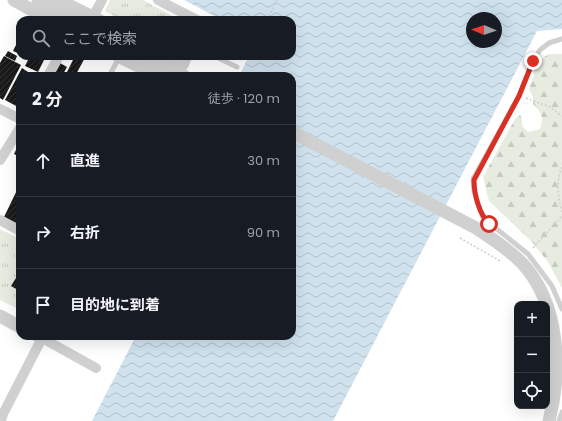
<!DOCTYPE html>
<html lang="ja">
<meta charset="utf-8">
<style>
:root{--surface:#171b24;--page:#20242c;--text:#f1f3f6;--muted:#9ea1a6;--line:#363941}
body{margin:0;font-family:Poppins,"Noto Sans JP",sans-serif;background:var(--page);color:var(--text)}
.controls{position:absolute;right:12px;bottom:12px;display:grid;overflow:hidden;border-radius:8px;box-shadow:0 4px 16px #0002}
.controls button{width:36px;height:36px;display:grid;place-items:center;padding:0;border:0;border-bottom:1px solid var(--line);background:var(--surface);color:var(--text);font:20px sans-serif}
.compass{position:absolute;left:466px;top:12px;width:36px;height:36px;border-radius:50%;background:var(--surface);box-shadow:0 4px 16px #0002;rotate:272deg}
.stop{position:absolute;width:12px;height:12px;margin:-9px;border:3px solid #d93025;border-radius:50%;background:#fff}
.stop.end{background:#d93025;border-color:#fff;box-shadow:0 1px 4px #0008}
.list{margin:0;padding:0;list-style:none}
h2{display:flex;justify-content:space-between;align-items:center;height:52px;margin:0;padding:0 16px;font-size:17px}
h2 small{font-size:13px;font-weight:400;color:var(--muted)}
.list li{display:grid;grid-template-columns:26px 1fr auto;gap:12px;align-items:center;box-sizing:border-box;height:72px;padding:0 16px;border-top:1px solid var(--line)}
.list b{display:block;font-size:15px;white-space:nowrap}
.list em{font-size:13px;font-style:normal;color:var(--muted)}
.icon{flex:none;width:22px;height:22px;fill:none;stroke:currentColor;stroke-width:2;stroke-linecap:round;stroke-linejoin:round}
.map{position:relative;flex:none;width:562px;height:421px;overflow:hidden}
.search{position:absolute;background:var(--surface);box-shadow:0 4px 16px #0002;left:16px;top:16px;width:280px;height:44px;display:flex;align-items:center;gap:10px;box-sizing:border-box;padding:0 14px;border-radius:12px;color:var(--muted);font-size:15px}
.panel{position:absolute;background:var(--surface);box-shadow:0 4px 16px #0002;left:16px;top:72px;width:280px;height:268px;border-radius:12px}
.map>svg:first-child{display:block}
.grass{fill:url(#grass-tufts)}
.forest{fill:url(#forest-firs)}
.water{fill:url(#water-waves);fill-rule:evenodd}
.building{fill:url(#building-hatch)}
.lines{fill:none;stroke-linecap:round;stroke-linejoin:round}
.path{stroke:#cdcdcd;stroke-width:1.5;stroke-dasharray:2 2;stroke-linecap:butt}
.service{stroke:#d0d0d0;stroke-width:5}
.minor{stroke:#d0d0d0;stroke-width:10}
.tertiary{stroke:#d0d0d0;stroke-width:13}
.tertiary-bridge{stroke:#d0d0d0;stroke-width:13}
.route{stroke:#d93025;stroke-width:5}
</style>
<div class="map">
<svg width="562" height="421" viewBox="0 0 562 421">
<defs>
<pattern id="grass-tufts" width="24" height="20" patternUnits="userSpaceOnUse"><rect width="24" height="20" fill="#e6ecdf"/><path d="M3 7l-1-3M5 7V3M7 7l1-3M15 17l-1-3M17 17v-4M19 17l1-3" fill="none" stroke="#c6cbc0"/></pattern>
<pattern id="forest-firs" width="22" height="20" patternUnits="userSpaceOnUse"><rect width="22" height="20" fill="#e6ecdf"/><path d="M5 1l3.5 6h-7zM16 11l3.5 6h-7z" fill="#c6cbc0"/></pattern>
<pattern id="water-waves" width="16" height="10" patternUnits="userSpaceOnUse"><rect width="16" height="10" fill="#cfe2ee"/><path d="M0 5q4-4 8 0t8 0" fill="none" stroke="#b2c2cd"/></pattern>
<pattern id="building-hatch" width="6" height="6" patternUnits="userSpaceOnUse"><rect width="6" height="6" fill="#1a1a1a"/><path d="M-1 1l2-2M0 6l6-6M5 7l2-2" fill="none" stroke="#333"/></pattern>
</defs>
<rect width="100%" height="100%" fill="#fff"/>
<!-- grass -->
<g class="grass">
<path d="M110,0H143L180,20H122L105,11Z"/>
<path d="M0,229L20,239V310L0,300Z"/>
</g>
<!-- forest -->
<path class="forest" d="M548,54H562V288L548,262L532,242L489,201L483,177L515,119L520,115L522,118V126L528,132L540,129C544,117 542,113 533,104V97L529,89L538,62Z"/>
<!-- water -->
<path class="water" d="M184,0H562V29L537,31L333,421H92L136,336H292V76H239L249,56H292V20H222ZM472,18H496V42H472Z"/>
<!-- building -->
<g class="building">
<path d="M20,37V54L13,51Z"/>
<path d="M8,51L17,56L15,61L5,56Z"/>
<path d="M4,56L21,65L3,100L0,98V63Z"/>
<path d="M30,56H46L38,72L25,66Z"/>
<path d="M75,56H86L75,76H65Z"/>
<path d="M60,63L67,67L62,76H53Z"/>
<path d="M22,68L28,72L26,76H20V108L5,100Z"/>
<path d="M20,142V157L14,154Z"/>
<path d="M20,184V225L4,217Z"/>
<path d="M16,278L20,281L18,290L11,286Z"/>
</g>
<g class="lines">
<!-- path -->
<g class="path">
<path d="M267,20L277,0"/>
<path d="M526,98L550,107L562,116"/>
<path d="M562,167C556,181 558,198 562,212"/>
<path d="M460,238L500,261"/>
<path d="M533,248L562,216"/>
</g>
<!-- service -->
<g class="service">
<path d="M562,39L549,43L540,50L533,61L519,96L473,179L474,191L483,218L528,254L552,286L562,309"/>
<path d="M214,56L237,67"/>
<path d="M109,76L119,58"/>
<path d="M559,421L562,412"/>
</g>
<!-- minor -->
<g class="minor">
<path d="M158,0L197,20"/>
<path d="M91,20L102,0"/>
<path d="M48,76L59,56"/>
<path d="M0,109L20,119"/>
<path d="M0,160L20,128"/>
<path d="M0,220L20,231"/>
<path d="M1,421L3,414L42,338L96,368"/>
</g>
<!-- tertiary -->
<g class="tertiary">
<path d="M14,0L50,20"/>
<path d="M38,0L77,20"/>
<path d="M58,0L99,20"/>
<path d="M118,56L158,76"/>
<path d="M169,56L183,63"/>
<path d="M176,76L186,56"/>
<path d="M292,132L476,228C493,239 508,249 522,263C560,304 562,371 549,421"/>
<path d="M0,316L20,327"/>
<path d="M38,336L42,338L43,336"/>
</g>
<!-- tertiary-bridge -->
<path class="tertiary-bridge" d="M146,56L184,76"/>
</g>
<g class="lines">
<!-- route -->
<path class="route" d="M489,224C479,213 474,195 474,180L519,96L533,61"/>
</g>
</svg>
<div class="controls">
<button>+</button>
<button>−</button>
<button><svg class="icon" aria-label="locate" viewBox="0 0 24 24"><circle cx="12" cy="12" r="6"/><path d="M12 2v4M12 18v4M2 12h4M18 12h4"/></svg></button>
</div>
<svg class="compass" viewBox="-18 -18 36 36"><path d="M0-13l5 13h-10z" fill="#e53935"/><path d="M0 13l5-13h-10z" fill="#9ea1a6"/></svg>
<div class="stop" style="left:489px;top:224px"></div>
<div class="stop end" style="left:533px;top:61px"></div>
<div class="search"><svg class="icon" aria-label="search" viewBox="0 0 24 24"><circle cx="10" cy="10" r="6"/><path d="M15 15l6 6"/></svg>ここで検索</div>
<section class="panel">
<h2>2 分<small>徒歩 · 120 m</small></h2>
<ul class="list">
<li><svg class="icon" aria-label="ahead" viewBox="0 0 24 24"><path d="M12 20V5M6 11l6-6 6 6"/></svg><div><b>直進</b></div><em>30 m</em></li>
<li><svg class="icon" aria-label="right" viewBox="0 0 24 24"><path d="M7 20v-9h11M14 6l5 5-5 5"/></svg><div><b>右折</b></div><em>90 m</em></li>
<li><svg class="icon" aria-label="arrive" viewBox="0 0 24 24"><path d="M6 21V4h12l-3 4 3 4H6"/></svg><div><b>目的地に到着</b></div></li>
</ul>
</section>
</div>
